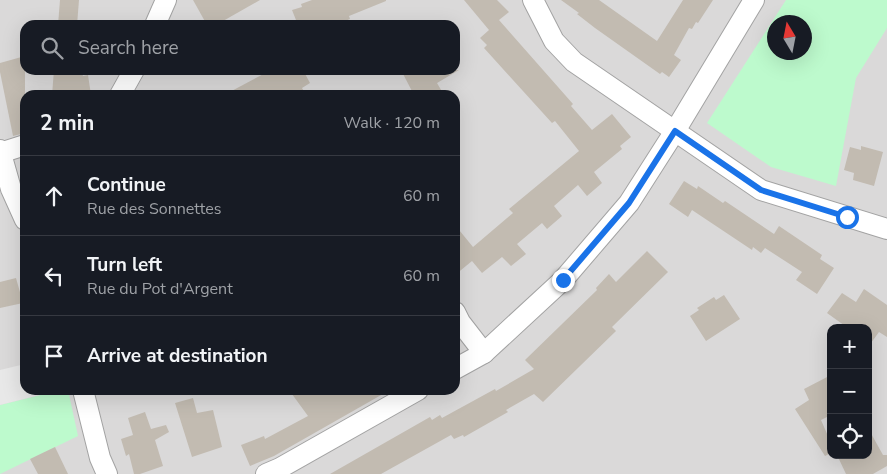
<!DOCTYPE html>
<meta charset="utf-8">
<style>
:root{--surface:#171b24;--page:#20242c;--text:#f1f3f6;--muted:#9ea1a6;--line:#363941}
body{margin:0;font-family:"Nunito Sans",sans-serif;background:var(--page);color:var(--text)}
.controls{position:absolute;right:15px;bottom:15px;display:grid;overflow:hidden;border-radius:10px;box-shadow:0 5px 20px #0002}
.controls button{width:45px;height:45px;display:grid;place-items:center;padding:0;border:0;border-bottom:1px solid var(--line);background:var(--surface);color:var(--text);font:25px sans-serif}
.compass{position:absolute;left:767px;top:15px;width:45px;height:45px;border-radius:50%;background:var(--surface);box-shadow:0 5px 20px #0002;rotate:350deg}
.stop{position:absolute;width:15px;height:15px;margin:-11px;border:4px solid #1a73e8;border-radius:50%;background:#fff}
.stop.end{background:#1a73e8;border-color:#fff;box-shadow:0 1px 5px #0008}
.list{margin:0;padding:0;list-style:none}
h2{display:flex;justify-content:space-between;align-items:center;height:65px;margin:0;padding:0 20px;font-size:21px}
h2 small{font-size:16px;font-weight:400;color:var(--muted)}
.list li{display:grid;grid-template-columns:32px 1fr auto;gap:15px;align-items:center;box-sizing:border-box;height:80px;padding:0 20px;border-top:1px solid var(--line)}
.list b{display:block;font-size:19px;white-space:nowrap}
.list p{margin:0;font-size:16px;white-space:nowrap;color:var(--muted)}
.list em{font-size:16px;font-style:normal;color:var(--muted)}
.icon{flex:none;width:28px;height:28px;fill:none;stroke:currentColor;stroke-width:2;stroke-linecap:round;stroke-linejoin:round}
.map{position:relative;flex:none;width:887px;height:474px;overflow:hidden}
.search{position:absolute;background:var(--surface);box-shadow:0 5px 20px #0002;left:20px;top:20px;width:440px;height:55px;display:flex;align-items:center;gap:12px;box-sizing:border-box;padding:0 18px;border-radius:15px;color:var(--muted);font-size:19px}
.panel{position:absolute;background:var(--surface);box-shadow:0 5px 20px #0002;left:20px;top:90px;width:440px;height:305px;border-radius:15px}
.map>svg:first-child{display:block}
.residential{fill:#dad9d9;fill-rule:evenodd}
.park{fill:#bdfacd;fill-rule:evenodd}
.parking{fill:#e8e8e8}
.building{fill:#c2bbb1}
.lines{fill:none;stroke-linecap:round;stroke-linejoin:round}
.street-casing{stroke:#a3a3a3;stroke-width:22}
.street{stroke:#fff;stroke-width:20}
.route{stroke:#1a73e8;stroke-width:6}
</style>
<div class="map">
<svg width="887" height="474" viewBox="0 0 887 474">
<rect width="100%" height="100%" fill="#eeece2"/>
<!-- residential -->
<path class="residential" d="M0,0H887V474H0ZM774,22H804V52H774ZM25,25H455V70H25ZM25,95H455V390H25ZM831,328H868V455H831Z"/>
<!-- park -->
<g class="park">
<path d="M786,0H887V28L856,78L836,186L771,167L707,123ZM774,22H804V52H774Z"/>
<path d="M60,390H68L78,436L0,474V405Z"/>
</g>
<!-- parking -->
<path class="parking" d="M25,364V390H60L0,405V370Z"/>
<!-- building -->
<g class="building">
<path d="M60,0H79L77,25H58Z"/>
<path d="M193,0H260L216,25H207Z"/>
<path d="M312,0H386V1L349,16L350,19L336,25H298L292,10L302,7L301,4Z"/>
<path d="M464,0H497L509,12L499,20L573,104L571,106L592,130L612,114L631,137L620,146L622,149L594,172L602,183L587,196L578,185L554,206L562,216L547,229L542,223L517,244L526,254L511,266L502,257L482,273L472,261L455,275V225L473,247L513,213L509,209L579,151L555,121L552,123L484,48L487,45L480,38L489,30Z"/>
<path d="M561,0H599L657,41L683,0H713L698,23L696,22L692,29L689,28L674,55L681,60L669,77L662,72L660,74L595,28L577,14L579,13Z"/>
<path d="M25,56V133L13,136L0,72V63Z"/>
<path d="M54,70H77L78,74L82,73L83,76L88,75L91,95H52Z"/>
<path d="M271,70H303L310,83L302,88L306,95H224Z"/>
<path d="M401,70H459L437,83L444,95H414Z"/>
<path d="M861,146L883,152L874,186L853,180L854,173L844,170L850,147L861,150Z"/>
<path d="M684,181L697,189L698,186L723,203L725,201L774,234L779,226L822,255L820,259L834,268L817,294L796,280L802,272L765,248L761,253L753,247L752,250L692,210L688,217L669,204Z"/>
<path d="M647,251L668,272L612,327L616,331L543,402L534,394L506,410L508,412L464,437L463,435L454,439L451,435L381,474H330L430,417L432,420L440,415L442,418L495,389L496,391L534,369L525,360L597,290L596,288L609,274L616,282Z"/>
<path d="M16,278L23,303L0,308V282Z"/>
<path d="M864,289L887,305V337L879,332L868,347V328H848L827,313L842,293L856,302Z"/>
<path d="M724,295L740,319L706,341L690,316L699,310L697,308L714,297L716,300Z"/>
<path d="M831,375V415L821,420L831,443V453L825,456L795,409L809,400L804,389Z"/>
<path d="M289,390H390L274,456L250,466L241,445L264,436L265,439L308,416Z"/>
<path d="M193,398L197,413L213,410L222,447L192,457L175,403Z"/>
<path d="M145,412L151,429L166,425L169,432L155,440L163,466L140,474H134L129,454L126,456L121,439L133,435L128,418Z"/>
<path d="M868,428L883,455H887V466L873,474H846L837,455H868Z"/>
<path d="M55,447L68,474H38L30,459Z"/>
</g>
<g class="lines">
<!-- street casing -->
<g class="street-casing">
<g id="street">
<path d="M533,0L554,41L574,62L761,190L887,229"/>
<path d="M155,25L166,0"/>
<path d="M120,95L134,70"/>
<path d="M0,150L11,189L25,220"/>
<path d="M0,153L25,145"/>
<path d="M455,312L460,322L484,353"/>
<path d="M455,369L484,353L563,280L629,203L675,131L754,0"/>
<path d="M83,390L100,458L107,474"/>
<path d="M266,474L280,468L418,390"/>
</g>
</g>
<!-- street -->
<use href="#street" class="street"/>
</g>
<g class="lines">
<!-- route -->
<path class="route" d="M563,280L629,203L675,131L761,190L847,217"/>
</g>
</svg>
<div class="controls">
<button>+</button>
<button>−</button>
<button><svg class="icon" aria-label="locate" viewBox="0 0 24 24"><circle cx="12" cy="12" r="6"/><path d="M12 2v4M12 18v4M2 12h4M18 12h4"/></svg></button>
</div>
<svg class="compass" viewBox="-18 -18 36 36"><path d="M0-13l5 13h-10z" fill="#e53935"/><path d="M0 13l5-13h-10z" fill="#9ea1a6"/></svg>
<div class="stop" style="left:847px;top:217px"></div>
<div class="stop end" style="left:563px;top:280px"></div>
<div class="search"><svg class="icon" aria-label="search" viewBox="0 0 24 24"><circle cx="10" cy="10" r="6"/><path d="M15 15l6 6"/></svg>Search here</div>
<section class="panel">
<h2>2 min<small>Walk · 120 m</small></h2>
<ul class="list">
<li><svg class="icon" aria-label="ahead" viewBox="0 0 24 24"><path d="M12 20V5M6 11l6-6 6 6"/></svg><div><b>Continue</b><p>Rue des Sonnettes</p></div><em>60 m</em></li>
<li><svg class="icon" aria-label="left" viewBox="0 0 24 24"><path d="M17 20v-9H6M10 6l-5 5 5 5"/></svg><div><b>Turn left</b><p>Rue du Pot d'Argent</p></div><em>60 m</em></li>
<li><svg class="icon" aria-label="arrive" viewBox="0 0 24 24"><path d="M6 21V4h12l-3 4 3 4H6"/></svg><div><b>Arrive at destination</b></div></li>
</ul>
</section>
</div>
